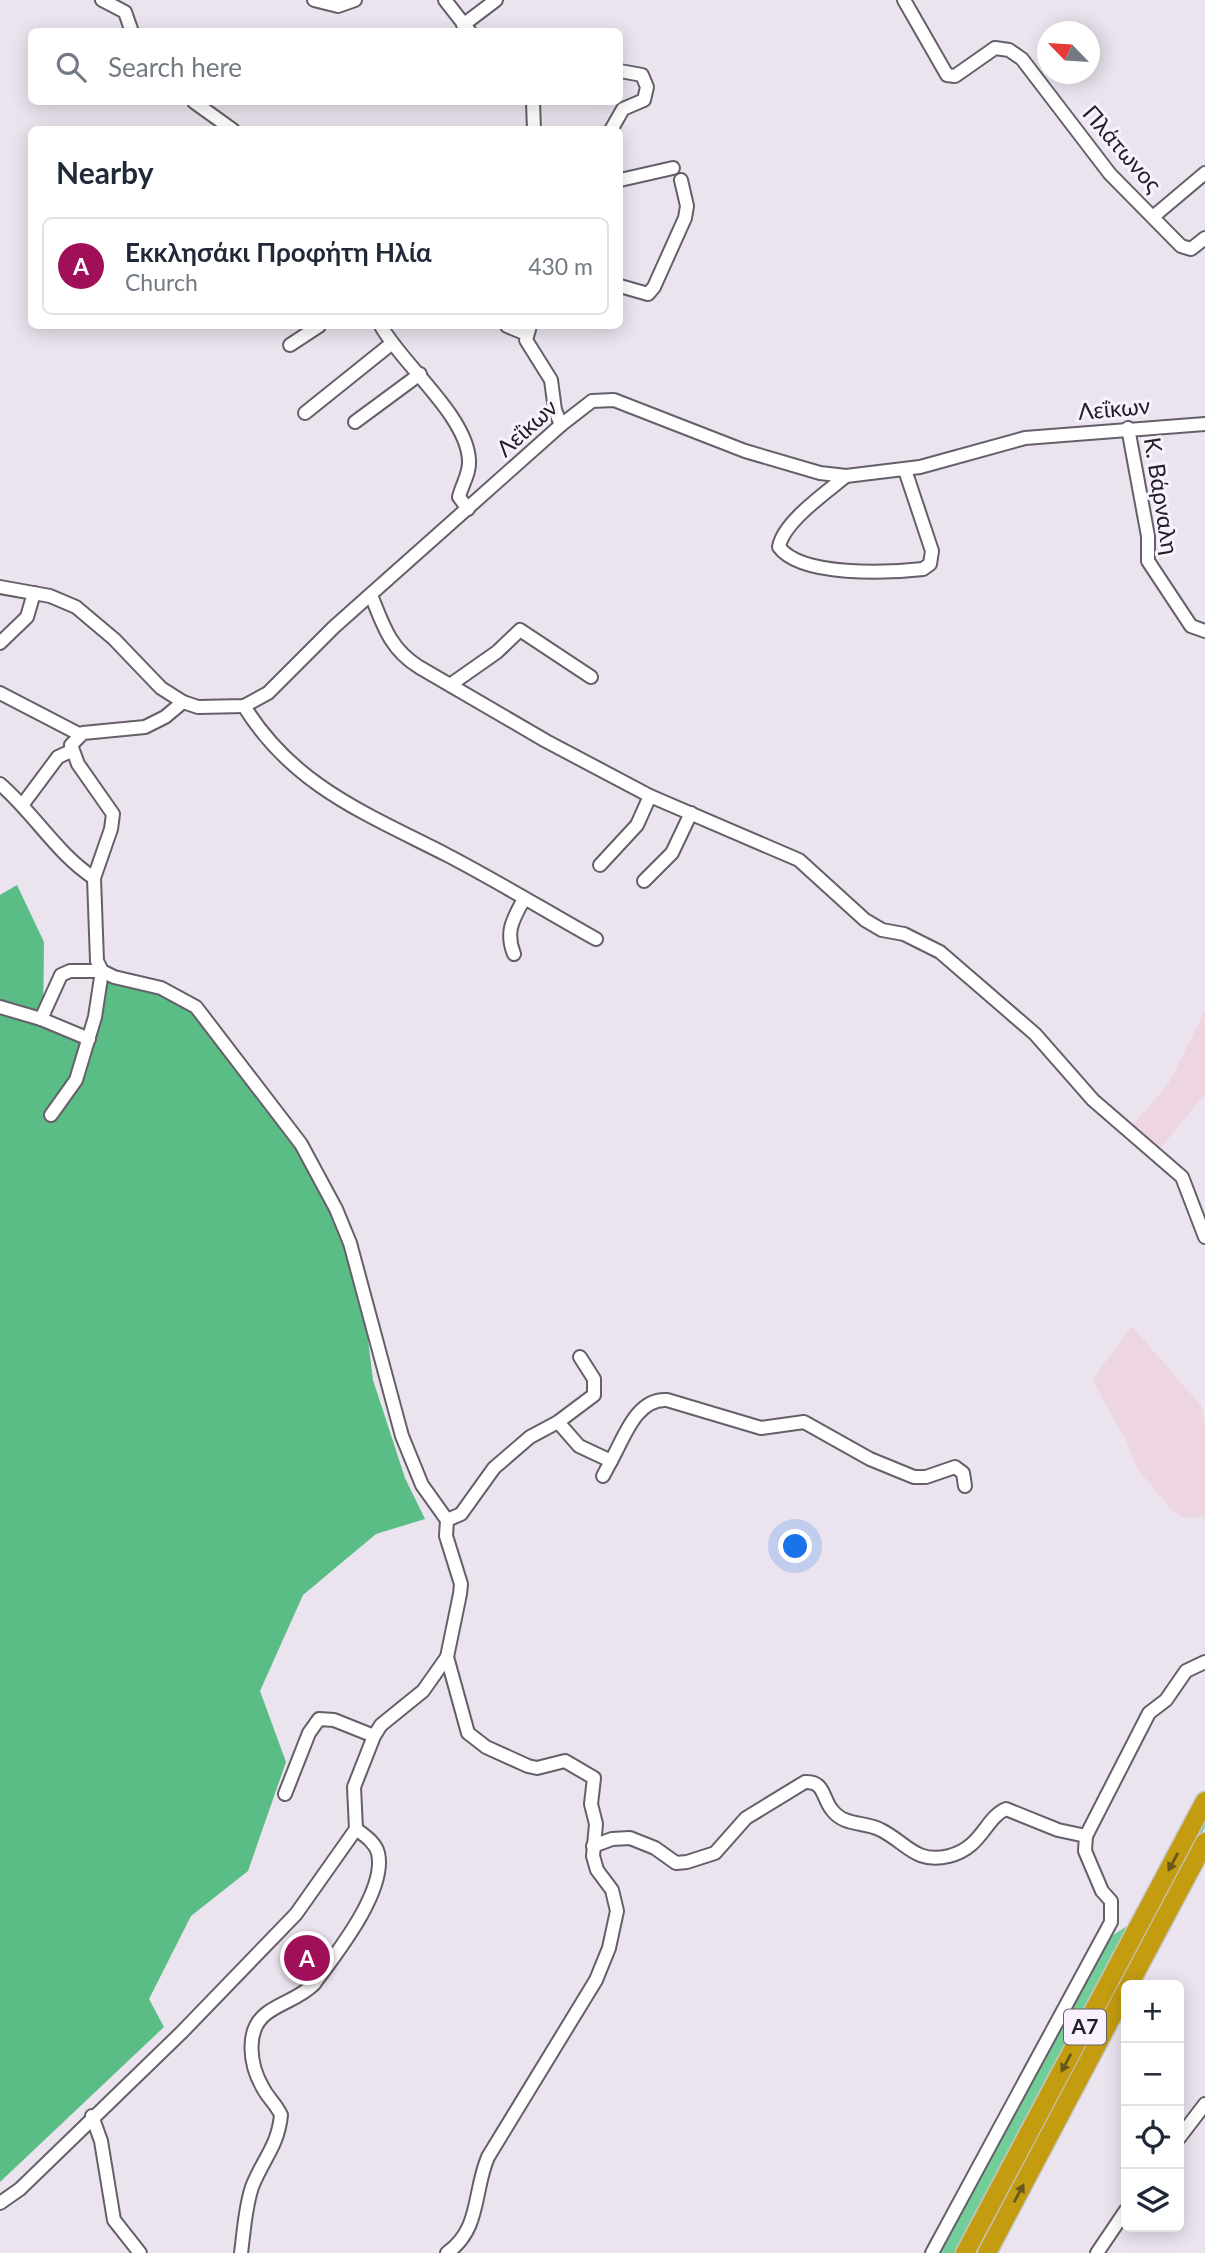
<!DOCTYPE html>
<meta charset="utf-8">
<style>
:root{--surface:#fff;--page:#f2f2f3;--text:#1f2937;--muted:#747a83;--line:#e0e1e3;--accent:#a01059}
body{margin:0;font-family:Lato,sans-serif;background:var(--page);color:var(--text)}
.controls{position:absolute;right:21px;bottom:21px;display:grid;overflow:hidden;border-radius:10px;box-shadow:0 4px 18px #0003}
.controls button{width:63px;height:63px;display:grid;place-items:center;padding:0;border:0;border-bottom:2px solid var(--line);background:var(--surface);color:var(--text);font:35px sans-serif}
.compass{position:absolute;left:1037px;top:21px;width:63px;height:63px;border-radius:50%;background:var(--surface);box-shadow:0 4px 18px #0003;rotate:295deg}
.you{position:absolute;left:796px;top:1547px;width:24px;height:24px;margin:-18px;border:5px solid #fff;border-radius:50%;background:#1a73e8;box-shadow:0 0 0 10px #1a73e833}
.badge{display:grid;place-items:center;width:46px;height:46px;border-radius:50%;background:var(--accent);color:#fff;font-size:23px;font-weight:700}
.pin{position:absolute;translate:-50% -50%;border:4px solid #fff;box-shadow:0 2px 7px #0006}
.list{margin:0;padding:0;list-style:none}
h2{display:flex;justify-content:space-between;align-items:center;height:91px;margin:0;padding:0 28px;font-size:30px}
h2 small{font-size:23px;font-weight:400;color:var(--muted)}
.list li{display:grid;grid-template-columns:46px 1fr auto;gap:21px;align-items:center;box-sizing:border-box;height:98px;margin:0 14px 14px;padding:0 14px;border:2px solid var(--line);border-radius:10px}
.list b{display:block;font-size:26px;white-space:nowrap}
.list p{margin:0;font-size:23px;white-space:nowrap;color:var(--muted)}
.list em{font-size:23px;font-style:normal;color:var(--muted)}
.icon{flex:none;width:38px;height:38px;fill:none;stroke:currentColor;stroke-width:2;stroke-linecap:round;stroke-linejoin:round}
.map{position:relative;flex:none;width:1205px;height:2253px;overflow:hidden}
.search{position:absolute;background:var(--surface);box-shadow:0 4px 18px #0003;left:28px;top:28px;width:595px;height:77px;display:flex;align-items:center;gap:18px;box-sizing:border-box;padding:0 24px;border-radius:10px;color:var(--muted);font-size:26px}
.panel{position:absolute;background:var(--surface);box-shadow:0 4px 18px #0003;left:28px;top:126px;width:595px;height:203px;border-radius:10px}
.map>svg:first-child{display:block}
.industrial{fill:#edd6e2}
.green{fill:#72ce99}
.forest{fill:#59bd85}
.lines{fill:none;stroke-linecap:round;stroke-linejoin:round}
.minor-casing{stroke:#665f69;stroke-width:16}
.highway-casing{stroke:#c6c5c6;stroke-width:21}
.minor{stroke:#fff;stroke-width:12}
.highway{stroke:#c39c10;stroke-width:18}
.oneway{fill:#6a581b}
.labels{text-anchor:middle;stroke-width:6;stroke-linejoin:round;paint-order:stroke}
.shield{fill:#f9f1fd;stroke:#625f65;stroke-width:2}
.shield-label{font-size:21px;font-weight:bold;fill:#222024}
.street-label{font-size:23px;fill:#222024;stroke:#f9f1fd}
</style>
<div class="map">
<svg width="1205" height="2253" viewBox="0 0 1205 2253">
<rect width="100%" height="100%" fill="#ebe4ef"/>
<!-- industrial -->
<g class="industrial">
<path d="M1205,1010V1094L1160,1149L1132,1126L1168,1084Z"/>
<path d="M1132,1326L1202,1407L1205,1429V1517H1183L1171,1509L1136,1467L1126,1440L1092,1380Z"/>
</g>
<!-- green -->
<g class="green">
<path d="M1205,1817V1827L979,2253H973Z"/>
<path d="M1127,1926L1129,1931L956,2253H940L1110,1937Z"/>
</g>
<!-- forest -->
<path class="forest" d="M17,885L44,942L43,1024L85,1040L103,976L157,987L199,1012L233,1067L281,1121L320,1189L345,1244L365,1315L373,1380L405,1478L425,1519L376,1534L303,1595L260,1691L286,1762L248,1871L191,1916L149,1999L164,2027L0,2182V895Z"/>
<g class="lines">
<!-- minor casing -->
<g class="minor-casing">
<g id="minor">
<path d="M102,0L125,12L132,32"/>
<path d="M314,0L338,6L355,0"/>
<path d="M445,0L470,32"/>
<path d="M904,0L947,75L955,76L995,48L1009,50L1022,59L1110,174L1181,246L1191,249L1205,238"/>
<path d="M463,25L496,0"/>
<path d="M194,102L233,130"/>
<path d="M533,102L534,130"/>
<path d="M611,130L623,109L644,100L647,87L642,75L620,71"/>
<path d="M620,180L673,168"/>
<path d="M1154,216L1205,173"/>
<path d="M620,286L648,294L654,287L685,218L687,206L681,180"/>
<path d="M381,326C402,364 467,416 469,460C470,474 462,484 459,497L468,509"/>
<path d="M507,326L526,334"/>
<path d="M530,326L526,340L551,380L555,410L561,425"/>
<path d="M290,345L319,326"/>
<path d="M305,413L391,344"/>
<path d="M355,422L420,374"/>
<path d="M1128,428L1148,536V561L1191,626L1205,631"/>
<path d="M846,476C827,492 783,522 779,547C801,577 888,573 923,569L930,564L932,551L905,470"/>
<path d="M0,587L50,596L76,607L114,639L161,688L183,702L198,707L244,706L268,693L334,627L561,425L592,401L614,400L745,451L820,473L846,476L920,467L1025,438L1205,424"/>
<path d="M371,595C383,625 390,649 419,667L546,741L650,796L799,860L865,920L882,930L904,934L940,952L1035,1034L1093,1100L1182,1177L1205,1237"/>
<path d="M0,643L27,617L34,593"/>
<path d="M450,685L497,652L520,630L591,677"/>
<path d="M0,693L79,734"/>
<path d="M244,706C293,786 367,814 447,855C497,881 546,911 596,939"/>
<path d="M0,784C34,813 57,854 94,878"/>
<path d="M23,804L58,757L71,751"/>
<path d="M600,865L637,825L650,796"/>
<path d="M644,881L672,853L691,813"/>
<path d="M514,954C505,932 513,919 524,899"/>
<path d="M0,1007L41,1019L89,1039"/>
<path d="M41,1019L61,975L70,971H102L95,1017L76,1080L51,1115"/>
<path d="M558,1422L579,1446L611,1461C624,1438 636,1398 667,1400L761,1428L804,1422L870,1459L914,1477H926L955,1467L963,1473L965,1486"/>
<path d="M603,1476L611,1461"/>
<path d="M447,1520L461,1514L494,1468L530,1437L558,1422L594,1395V1379L580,1357"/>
<path d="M285,1794L309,1733L319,1719L334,1720L374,1736"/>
<path d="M593,1846L612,1839L630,1838L655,1848L676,1863L687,1862L715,1853L746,1818L805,1782C825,1781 822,1798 832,1810C845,1827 865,1821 881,1830C907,1843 915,1864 949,1856C982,1848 985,1818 1006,1809L1058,1830L1086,1836"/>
<path d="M92,2116L101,2141L114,2220L140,2253"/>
<path d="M1179,2138L1205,2104"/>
<path d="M0,2203L20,2189L182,2032L296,1914L356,1829L354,1787L374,1736L381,1725L423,1691L447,1657L460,1594L461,1584L446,1536L447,1520L422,1485L402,1436L350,1243L336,1209L301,1144L196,1007L161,988L114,977L102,971L97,961L94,878L111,829L113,814L78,764L71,745L83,733L145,727L165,717L183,702"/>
<path d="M241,2253C244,2231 245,2208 252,2187C263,2159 278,2146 281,2115C276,2104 268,2098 263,2088C250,2066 244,2030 267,2013C282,2002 300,1998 314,1984C335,1955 387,1891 378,1853C375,1842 364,1835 356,1829"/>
<path d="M447,2253C481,2229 473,2192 488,2157L596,1980L609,1948L617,1911L612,1890L597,1870L593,1856L596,1824L591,1804L594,1778L565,1761L537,1768L528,1766L486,1747L468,1733L447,1657"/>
<path d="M932,2253L1111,1922V1901L1102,1891L1085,1851L1086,1836L1149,1713L1166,1700L1186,1671L1205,1662"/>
<path d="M1097,2253L1126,2210"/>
</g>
</g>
<!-- highway casing -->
<g class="highway-casing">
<g id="highway">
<path d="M1129,1985L1205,1842"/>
<path d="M965,2253L1205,1801"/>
<path d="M987,2253L1126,1990"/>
</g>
</g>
<!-- minor -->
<use href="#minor" class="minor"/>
<!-- highway -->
<use href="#highway" class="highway"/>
</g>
<!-- one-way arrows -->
<defs><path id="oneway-solid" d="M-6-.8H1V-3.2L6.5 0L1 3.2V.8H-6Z" transform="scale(1.75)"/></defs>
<g class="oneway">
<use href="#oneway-solid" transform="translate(1173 1862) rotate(118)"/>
<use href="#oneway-solid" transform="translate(1066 2063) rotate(118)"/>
<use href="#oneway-solid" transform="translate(1019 2193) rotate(-62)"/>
</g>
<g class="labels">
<!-- shield labels -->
<rect class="shield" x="1064" y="2009.5" width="42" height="35" rx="5"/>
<g class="shield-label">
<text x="1085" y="2034">Α7</text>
</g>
<!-- street labels -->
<g class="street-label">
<text transform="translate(1122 149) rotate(49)" y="8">Πλάτωνος</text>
<text transform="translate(1114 409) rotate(-5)" y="8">Λεΐκων</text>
<text transform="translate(527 428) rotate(-42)" y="8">Λεΐκων</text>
<text transform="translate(1161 496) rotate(81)" y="8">Κ. Βάρναλη</text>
</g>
</g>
</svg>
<div class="controls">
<button>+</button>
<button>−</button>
<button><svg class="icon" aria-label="locate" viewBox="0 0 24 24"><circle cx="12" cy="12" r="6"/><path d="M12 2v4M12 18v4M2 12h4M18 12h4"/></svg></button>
<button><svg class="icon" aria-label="layers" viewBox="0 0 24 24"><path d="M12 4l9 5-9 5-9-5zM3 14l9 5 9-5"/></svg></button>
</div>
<svg class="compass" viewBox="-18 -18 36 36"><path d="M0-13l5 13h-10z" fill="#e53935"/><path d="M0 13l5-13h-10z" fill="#747a83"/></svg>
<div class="you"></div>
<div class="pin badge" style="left:307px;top:1958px">A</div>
<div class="search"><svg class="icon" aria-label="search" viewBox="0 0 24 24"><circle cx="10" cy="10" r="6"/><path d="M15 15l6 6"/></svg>Search here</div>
<section class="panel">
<h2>Nearby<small></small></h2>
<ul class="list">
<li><span class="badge">A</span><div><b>Εκκλησάκι Προφήτη Ηλία</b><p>Church</p></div><em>430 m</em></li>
</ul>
</section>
</div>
